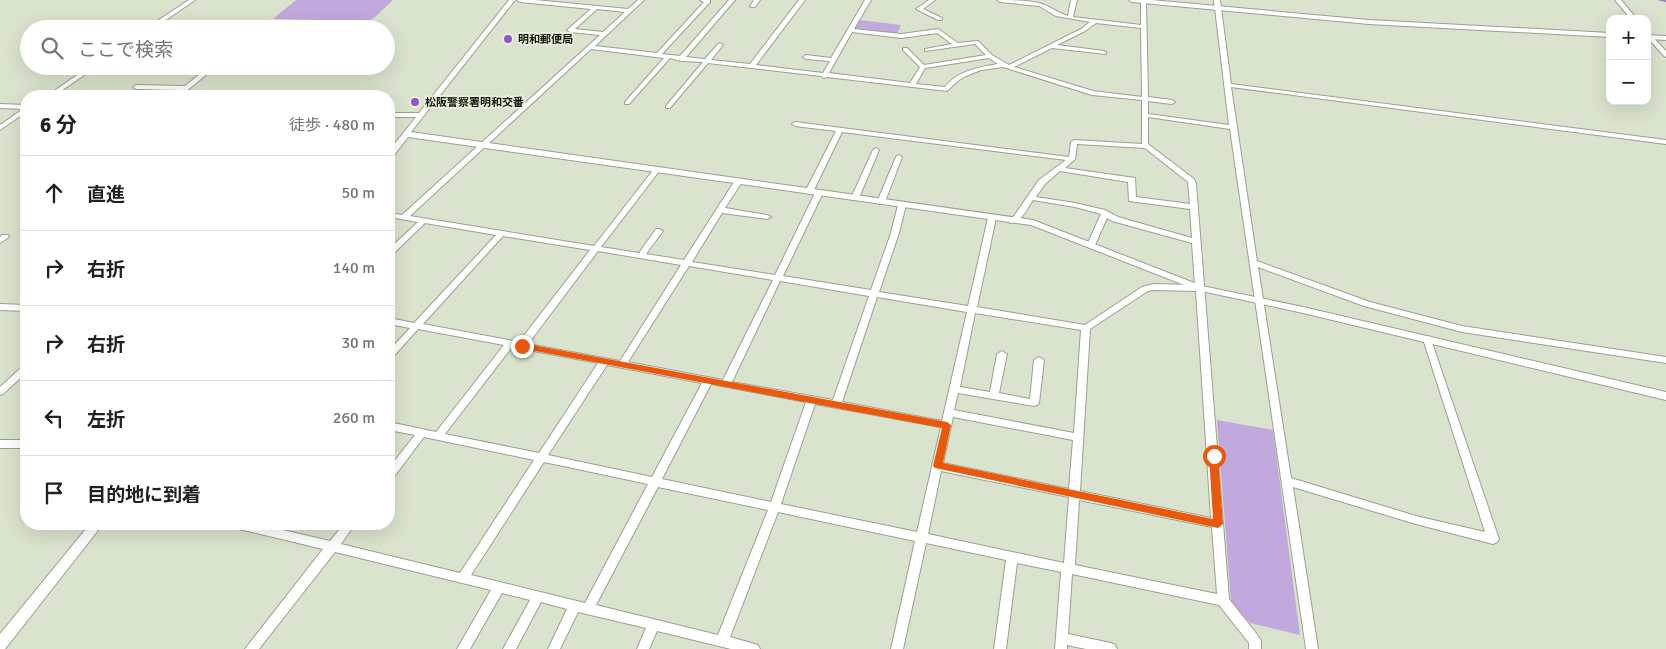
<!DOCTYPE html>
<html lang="ja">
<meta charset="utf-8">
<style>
:root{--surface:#fff;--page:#f6f6f6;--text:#202124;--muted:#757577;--line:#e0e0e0}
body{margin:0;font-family:Signika,"Noto Sans JP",sans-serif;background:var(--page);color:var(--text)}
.controls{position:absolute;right:15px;top:15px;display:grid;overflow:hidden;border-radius:10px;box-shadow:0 5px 20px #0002}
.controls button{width:45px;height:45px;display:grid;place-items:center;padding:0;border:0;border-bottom:1px solid var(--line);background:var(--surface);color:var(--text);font:25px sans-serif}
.stop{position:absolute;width:15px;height:15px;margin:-11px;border:4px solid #ea580c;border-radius:50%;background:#fff}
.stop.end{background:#ea580c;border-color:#fff;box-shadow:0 1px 5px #0008}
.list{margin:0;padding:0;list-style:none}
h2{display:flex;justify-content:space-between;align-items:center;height:65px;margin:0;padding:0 20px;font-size:21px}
h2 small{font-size:16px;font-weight:400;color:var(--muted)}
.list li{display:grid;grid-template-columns:32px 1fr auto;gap:15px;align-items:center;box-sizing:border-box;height:75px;padding:0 20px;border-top:1px solid var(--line)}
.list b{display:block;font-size:19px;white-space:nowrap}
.list em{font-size:16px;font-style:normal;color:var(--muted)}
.icon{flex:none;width:28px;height:28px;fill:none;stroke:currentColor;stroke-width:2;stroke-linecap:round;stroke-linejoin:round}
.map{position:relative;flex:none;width:1666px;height:649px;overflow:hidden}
.search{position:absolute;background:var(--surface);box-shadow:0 5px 20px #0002;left:20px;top:20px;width:375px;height:55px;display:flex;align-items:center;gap:12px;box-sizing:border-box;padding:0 18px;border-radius:28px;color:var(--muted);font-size:19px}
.panel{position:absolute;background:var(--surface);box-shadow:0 5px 20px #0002;left:20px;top:90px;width:375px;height:440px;border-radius:20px}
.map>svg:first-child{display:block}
.green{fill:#c2a9dd}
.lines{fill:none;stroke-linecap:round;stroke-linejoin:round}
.stream{stroke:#a083bf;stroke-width:2}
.minor-casing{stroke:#99a28d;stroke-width:2}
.tertiary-casing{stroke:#99a28d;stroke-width:2}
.minor{fill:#fff;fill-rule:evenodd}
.tertiary{fill:#fff;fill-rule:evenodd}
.route{fill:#ea580c}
.poi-dot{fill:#9455ca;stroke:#e7f1da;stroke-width:2}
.labels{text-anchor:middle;stroke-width:4;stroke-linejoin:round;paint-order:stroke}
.far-poi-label{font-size:11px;font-weight:bold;fill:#141810;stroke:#e7f1da;text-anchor:start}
</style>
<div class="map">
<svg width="1666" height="649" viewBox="0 0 1666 649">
<rect width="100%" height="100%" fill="#dae3cd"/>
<!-- green -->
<g class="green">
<path d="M296,0H393L374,18L368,21L273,19Z"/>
<path d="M859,20L901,25L897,34L855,28Z"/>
<path d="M1217,420L1273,430L1300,635L1250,623L1231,602Z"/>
</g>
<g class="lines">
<!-- stream -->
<path class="stream" d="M1660,0L1666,1"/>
<!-- minor casing -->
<g class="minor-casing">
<g id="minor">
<path d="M189,0H195L153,29H88L91,27H148Z"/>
<path d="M517,0H535L628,9L638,0H644L595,46L657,53L704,2L700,0H710V2L662,54L680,56L729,0H735L686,57L705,59L718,44L720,43L723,45L711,60L750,64L799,0H805L756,65L823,73L830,61L806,59L803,57L806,55L831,58L865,0H871L854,29L901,34L938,29L958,43L978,41L992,55L1009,65L1081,29L1090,22L1056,16L1039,6L1000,2L997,0C1010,0 1030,0 1042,4C1051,7 1058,13 1068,16L1071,0H1077L1073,17L1141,25V1L1146,0L1148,97L1172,100L1175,102L1172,104L1148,101V114L1229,125L1214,0H1220L1231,84L1666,140V144L1231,87L1257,261L1370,302L1462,326L1666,357V363L1462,332L1364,306L1258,267L1291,478L1416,516L1485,532L1423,339L1427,336L1430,337L1499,539L1497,542L1493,544L1416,524L1293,487L1318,649H1306L1230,129L1148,117V144L1194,179L1196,184L1229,599L1259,637L1261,641V649H1249V643L1219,605L1072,574L1068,634L1111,643L1115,645L1117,649H1086L1067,645V649H1055L1061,572L1017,563L1006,649H994L1006,560L926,543L903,649H891L915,541L778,512L730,637L758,645L760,649H731L657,631L649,649H637L646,628L578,612L560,649H548L567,609L541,602L516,649H503L530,600L502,593L470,649H457L491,590L335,552L259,649H245L323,549L239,529L235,527L234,524H257L330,541L344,524H355L341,544L460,573L534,460L424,437L393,478L389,479V468L415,435L389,430V422L436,432L504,345L418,329L392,358L389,359V351L410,328L389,324V318L414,323L496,235L425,223L392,255H389V249L418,222L389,217V213L402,215L600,35L570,32L567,30L591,9L520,2ZM597,9L625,12L603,32L575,29ZM1096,23L1141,28L1142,97L1093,91L1014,67L1052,48L1106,54V52L1104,51L1057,45L1085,31ZM852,32L901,38L937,33L952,44L925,49V51L975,44L986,55L924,65L907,48H903V50L920,67L910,83L829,73ZM591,49L664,58L625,102V104H629L670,58L681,61L703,62L666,106V108H670L708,63L821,76L824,78L827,77L947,91L959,80L966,76L981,70L1003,67L1092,95L1142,100V144L1074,140L1071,142L1069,157L795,122L792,124L795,126L836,131L805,192L809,194L813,192L842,132L1066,160L1039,180L1014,216L1009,221L1010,223C1021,223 1027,209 1033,200L1075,207L1101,214L1087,245L1088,247H1091L1095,245L1107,218L1112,221L1192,243L1195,285L1153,284L1142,287L1085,325L977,307L996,218L992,216L988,218L968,306L879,292L899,233L906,205L902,203L898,205L891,233L871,290L783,276L823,193L819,191L815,193L775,275L692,262L722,213L767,219L771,217L767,215L725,208L742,182L738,180L734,182L684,260L646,254L663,231L659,229H656L639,253L601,247L660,170L656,168L654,169L594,246L410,216ZM989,58L998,64C979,67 957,71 945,87L916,84L925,68ZM1077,144L1145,148L1188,182L1190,204L1136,197L1135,178L1065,168L1075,159ZM1060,171L1128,182L1129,201L1190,209L1192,238L1118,217L1105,210L1075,203L1036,197L1045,184ZM503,236L590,250L519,342L423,324ZM598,251L681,265L620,361L528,344ZM689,266L773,280L723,380L628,362ZM780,281L869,296L833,400L732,382ZM1153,290L1196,291L1211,518L1080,491L1090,329L1148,291ZM877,297L967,312L942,421L842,402ZM975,313L1081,330L1074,433L954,410L958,393L1034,406L1037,405L1039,403L1044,360L1039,357L1034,360L1030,399L999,393L1007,354L1002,351L997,354L990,392L960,387ZM512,347L598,363L539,453L445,434ZM607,365L702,383L652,477L548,455ZM711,384L806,402L771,502L662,479ZM815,404L941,427L917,532L781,504ZM953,417L1073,440L1069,489L943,463ZM544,462L648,484L585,603L471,575ZM941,471L1069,497L1064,563L928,534ZM658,487L768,510L718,635L596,605ZM1079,500L1212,527L1217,594L1075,565Z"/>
<path d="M754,0H760L755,7H751L750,6Z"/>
<path d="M929,0H935L923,9L942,18V20H938L916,9Z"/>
<path d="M1615,0H1621L1637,19H1631Z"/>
<path d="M1647,31L1666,51V57L1664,56L1647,37Z"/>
<path d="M90,66H97L54,96H47Z"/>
<path d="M210,66H217L180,96H173L180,90L136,89L133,87L136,85L185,86Z"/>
<path d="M26,107V112L0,130V125Z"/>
<path d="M876,148L879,150L859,198L858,200H852L851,198L873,150Z"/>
<path d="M899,155L902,157L885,202L881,204H878L877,202L896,157Z"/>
<path d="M2,235H8L9,237L0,243V237Z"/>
<path d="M0,304L26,305V311L0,310Z"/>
<path d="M26,365V373L3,394L0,395V387L23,366Z"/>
<rect x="0" y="440" width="26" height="8"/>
</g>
</g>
<!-- tertiary casing -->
<g class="tertiary-casing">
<g id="tertiary">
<path d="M509,0H515L411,132L1033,220L1202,286L1303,307L1666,392V400L1303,313L1197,290L1031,225L408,137L392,158H389V151L416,117H389V113H419Z"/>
<path d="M1129,0H1151L1369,20L1610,33V37L1369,24L1132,2Z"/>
<path d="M1647,35L1666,36V40L1647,39Z"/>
<path d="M0,104L26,105V109L0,108Z"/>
<path d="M90,524H103L5,649H0V634Z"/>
</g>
</g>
<!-- minor -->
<use href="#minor" class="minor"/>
<!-- tertiary -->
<use href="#tertiary" class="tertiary"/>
</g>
<!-- route -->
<path class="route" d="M522,343L947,422L951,425L943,463L1213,519L1209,456L1214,452L1218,456L1223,524L1218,528L935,468L933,466L942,428L519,348L517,346Z"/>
<!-- markers -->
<g class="poi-dot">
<circle cx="508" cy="39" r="5"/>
<circle cx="415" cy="102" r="5"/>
</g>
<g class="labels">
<!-- far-poi labels -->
<g class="far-poi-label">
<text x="518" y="43">明和郵便局</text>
<text x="425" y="106">松阪警察署明和交番</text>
</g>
</g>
</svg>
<div class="controls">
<button>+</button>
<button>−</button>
</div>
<div class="stop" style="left:1214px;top:456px"></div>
<div class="stop end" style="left:522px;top:346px"></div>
<div class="search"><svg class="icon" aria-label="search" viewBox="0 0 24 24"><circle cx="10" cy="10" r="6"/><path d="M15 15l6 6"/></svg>ここで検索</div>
<section class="panel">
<h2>6 分<small>徒歩 · 480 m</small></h2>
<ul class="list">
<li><svg class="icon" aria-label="ahead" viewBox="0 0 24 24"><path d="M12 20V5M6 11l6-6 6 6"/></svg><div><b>直進</b></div><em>50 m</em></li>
<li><svg class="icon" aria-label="right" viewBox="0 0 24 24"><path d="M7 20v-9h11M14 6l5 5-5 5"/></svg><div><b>右折</b></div><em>140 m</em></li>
<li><svg class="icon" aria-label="right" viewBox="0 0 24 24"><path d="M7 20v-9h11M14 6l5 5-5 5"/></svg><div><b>右折</b></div><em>30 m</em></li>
<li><svg class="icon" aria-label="left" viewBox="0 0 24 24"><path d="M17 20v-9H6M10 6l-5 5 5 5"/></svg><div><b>左折</b></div><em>260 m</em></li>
<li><svg class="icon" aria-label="arrive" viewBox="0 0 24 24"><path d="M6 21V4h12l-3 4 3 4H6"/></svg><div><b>目的地に到着</b></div></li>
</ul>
</section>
</div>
